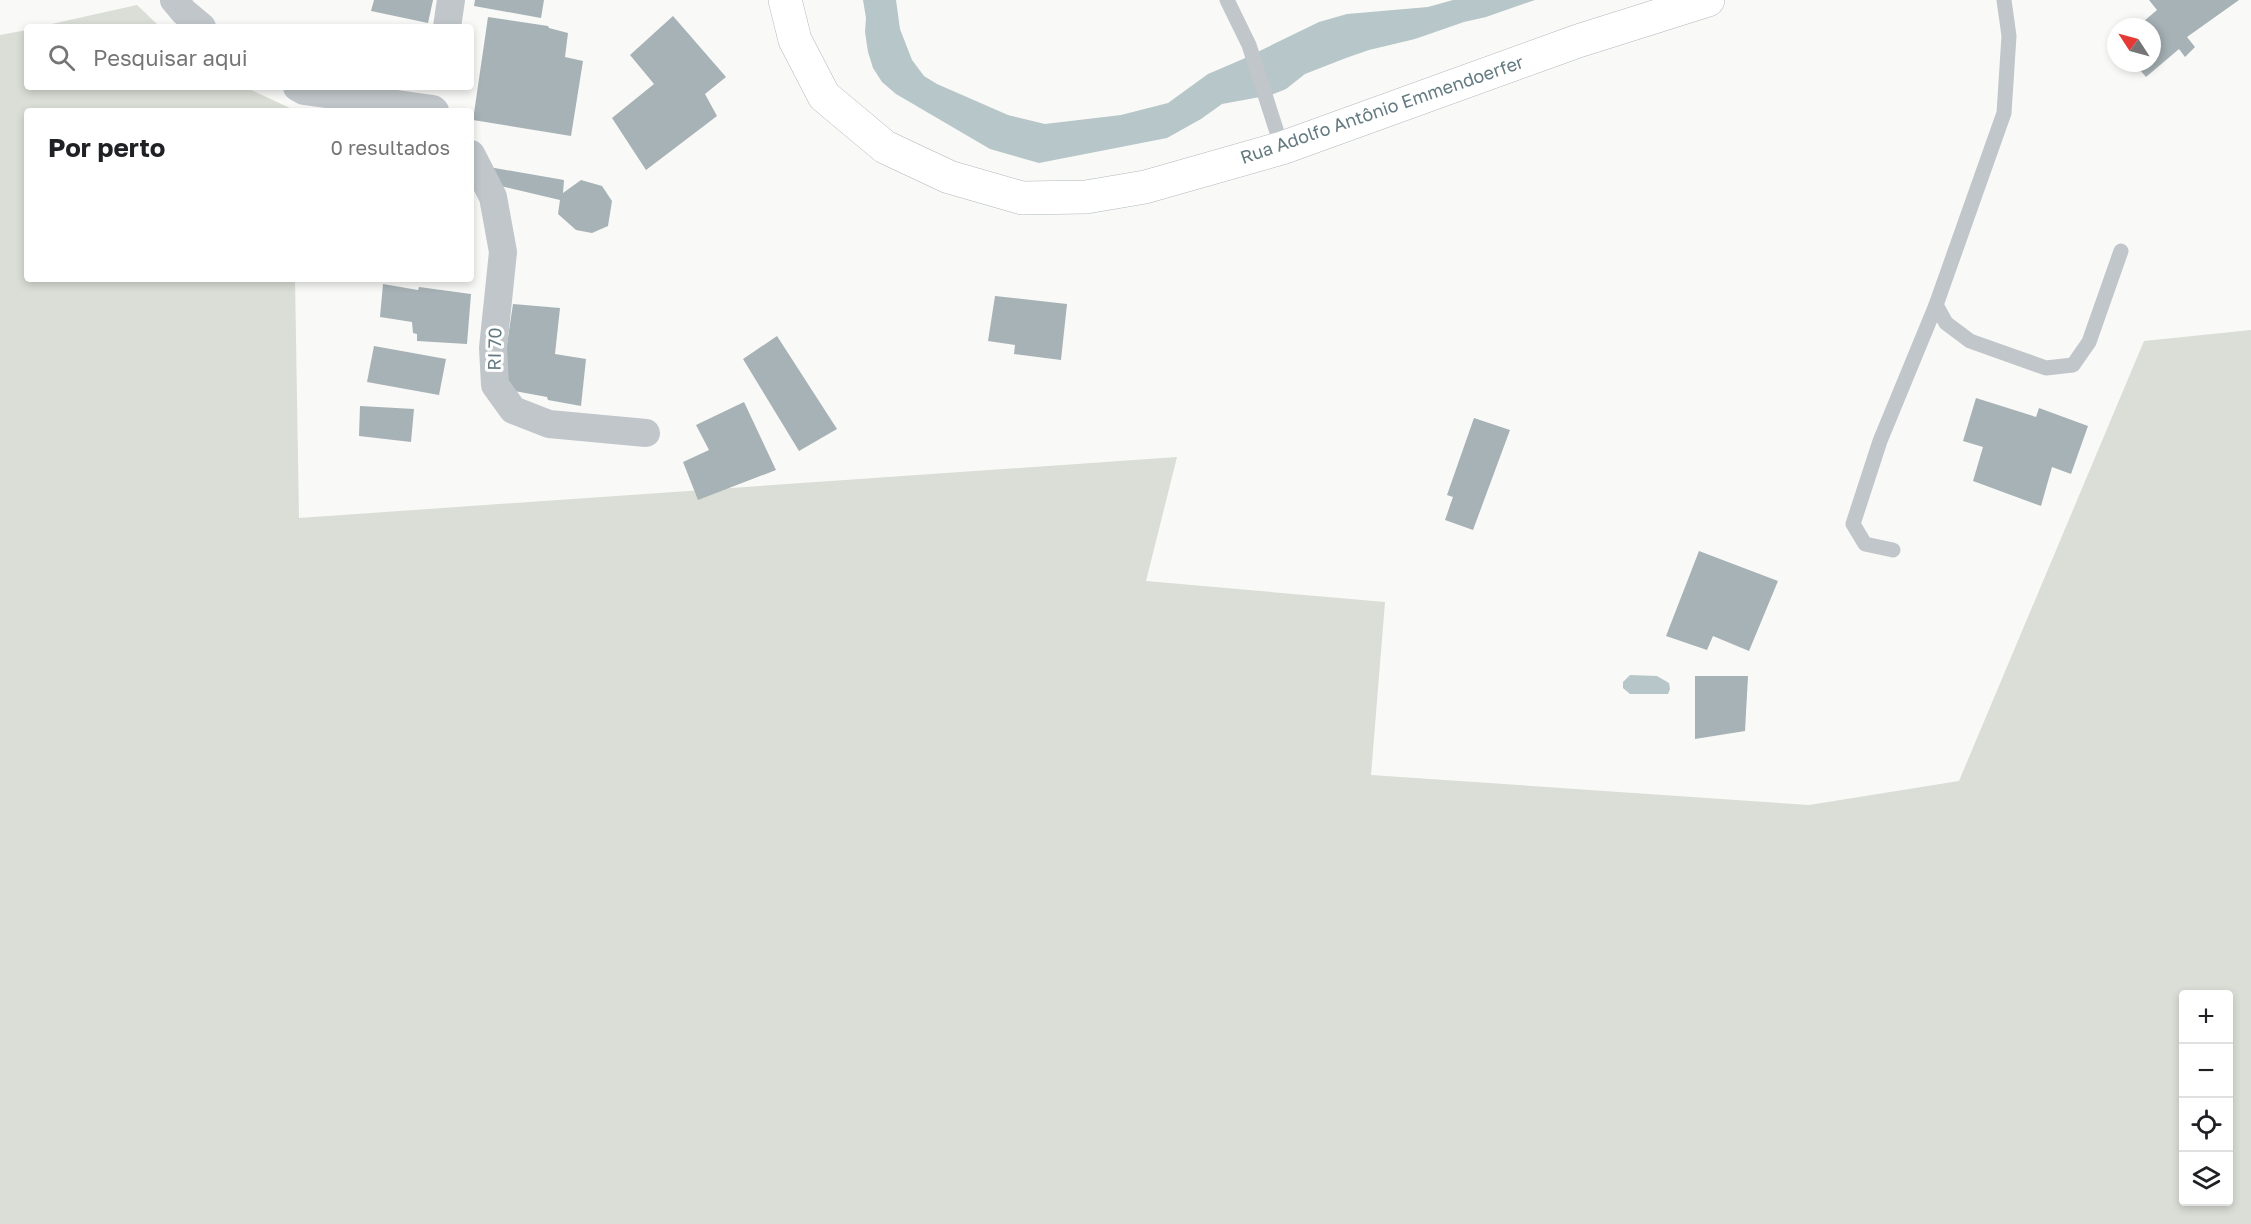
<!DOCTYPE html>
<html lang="pt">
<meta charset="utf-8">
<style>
:root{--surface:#fff;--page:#f6f6f6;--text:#202124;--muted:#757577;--line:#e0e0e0}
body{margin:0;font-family:"Golos Text",sans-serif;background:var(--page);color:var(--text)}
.controls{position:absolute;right:18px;bottom:18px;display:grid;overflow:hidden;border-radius:6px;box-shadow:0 3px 9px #0003}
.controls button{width:54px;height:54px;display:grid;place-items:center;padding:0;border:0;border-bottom:2px solid var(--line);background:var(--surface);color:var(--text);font:30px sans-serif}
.compass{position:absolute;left:2107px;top:18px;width:54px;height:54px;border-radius:50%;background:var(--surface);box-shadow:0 3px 9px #0003;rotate:306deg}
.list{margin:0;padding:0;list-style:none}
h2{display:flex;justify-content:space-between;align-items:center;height:78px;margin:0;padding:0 24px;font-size:26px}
h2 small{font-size:20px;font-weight:400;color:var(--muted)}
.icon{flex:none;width:33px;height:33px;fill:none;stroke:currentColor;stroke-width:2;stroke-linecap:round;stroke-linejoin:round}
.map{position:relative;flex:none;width:2251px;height:1224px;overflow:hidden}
.search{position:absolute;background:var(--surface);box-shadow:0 3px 9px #0003;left:24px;top:24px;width:450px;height:66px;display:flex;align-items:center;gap:15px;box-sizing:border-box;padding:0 21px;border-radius:6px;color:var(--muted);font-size:22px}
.panel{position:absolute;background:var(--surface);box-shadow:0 3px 9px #0003;left:24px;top:108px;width:450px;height:174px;border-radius:6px}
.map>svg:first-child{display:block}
.green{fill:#daded6;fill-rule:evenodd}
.water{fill:#b7c6c8}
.building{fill:#a7b2b6}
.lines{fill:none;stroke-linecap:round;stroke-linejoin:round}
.secondary-casing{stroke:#b0b9bc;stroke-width:34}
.lane{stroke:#c0c6c9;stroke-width:15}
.street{stroke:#c0c6c9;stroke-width:28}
.secondary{stroke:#fff;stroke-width:33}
.labels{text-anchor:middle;stroke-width:6;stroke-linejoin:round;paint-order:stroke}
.street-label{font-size:18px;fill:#647a81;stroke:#fff}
</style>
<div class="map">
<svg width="2251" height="1224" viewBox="0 0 2251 1224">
<rect width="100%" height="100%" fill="#f9f9f7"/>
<!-- green -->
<g class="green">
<path d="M137,5L160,27H38Z"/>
<path d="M27,30V87H245L292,109V111H27V279H295L299,518L1177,457L1146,581L1385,602L1371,775L1809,805L1959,781L2144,341L2251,330V1224H0V35ZM2184,994H2228V1202H2184Z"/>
</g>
<!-- water -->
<g class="water">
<path d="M863,0H896L900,29L912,60L924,76L937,84L1008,115L1045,124L1121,115L1168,103L1208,74L1243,59L1319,22L1347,14L1428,7L1453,0H1535L1486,17L1464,22L1415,39L1369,50L1346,58L1305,74L1286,89L1271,95L1222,104L1201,119L1167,138L1039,163L990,149L896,94L882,82L873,68L868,52L865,32L866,18Z"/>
<path d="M1630,675L1657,676L1669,683L1670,689L1668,694H1630L1623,688V682Z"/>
</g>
<!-- building -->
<g class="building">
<path d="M374,0H433L428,23L371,11Z"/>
<path d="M475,0H544L541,18L474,6Z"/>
<path d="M2149,0H2239L2187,37L2195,47L2185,57L2179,49L2146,77L2134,63H2152V27H2137L2157,10Z"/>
<path d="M673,16L726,77L705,94L717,116L646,170L612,118L654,84L630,55Z"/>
<path d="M488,17L548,26L549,28L568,33L565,57L583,61L571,136L473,120Z"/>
<path d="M489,167L564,180L563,193L581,180L602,186L612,201L608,226L592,233L576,230L558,214L560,200L496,185Z"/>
<path d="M383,284L418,290L419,287L471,294L467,344L417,341V334L413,333L412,322L380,317Z"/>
<path d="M995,296L1067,304L1061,360L1014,354L1015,345L988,341Z"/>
<path d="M513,304L560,308L555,354L586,359L581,406L548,400L547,397L509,390L501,384Z"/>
<path d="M777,336L837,429L799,451L743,359Z"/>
<path d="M374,346L446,359L439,395L367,382Z"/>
<path d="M1976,398L2036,417L2039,408L2088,426L2071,474L2052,467L2041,506L1973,481L1983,447L1963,441Z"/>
<path d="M744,402L776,470L698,500L683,462L709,450L696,425Z"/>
<path d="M360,406L414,409L411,442L359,436Z"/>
<path d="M1474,418L1510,430L1473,530L1445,520L1453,497L1447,495Z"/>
<path d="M1699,551L1778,581L1749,651L1713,636L1707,650L1666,636Z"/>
<path d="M1695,676H1748L1745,731L1695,739Z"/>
</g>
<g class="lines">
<!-- secondary casing -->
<g class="secondary-casing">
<path id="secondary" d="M785,0L795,40L824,96L885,147L949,177L1022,198L1086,197L1145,187L1282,148L1578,41L1708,0"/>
</g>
<!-- lane -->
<g class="lane">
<path d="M1227,0L1249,45L1282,148"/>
<path d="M2004,0L2009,36L2004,113L1936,305L1946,323L1970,341L2046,368L2073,365L2089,342L2121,251"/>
<path d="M1893,550L1865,544L1853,524L1880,441L1936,305"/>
</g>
<!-- street -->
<g class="street">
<path d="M174,0L184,12L202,27"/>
<path d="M447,27L451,0"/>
<path d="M297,87L304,91L433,109L435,111"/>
<path d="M471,154L493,197L503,252L493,348L495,385L513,410L549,424L646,433"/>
</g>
<!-- secondary -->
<use href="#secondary" class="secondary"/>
</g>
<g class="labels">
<!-- street labels -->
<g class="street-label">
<text transform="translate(1382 110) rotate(-19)" y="6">Rua Adolfo Antônio Emmendoerfer</text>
<text transform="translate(495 349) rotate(-89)" y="6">RI 70</text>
</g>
</g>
</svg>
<div class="controls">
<button>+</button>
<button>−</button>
<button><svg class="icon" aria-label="locate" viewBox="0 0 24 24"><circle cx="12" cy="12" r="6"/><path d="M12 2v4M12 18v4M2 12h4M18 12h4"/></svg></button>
<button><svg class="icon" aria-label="layers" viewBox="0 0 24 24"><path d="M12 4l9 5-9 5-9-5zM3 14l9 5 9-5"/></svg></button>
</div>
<svg class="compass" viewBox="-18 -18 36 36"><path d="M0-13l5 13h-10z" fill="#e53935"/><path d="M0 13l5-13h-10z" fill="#757577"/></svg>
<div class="search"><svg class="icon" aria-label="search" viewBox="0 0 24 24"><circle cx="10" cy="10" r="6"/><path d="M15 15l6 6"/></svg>Pesquisar aqui</div>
<section class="panel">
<h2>Por perto<small>0 resultados</small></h2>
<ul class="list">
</ul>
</section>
</div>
